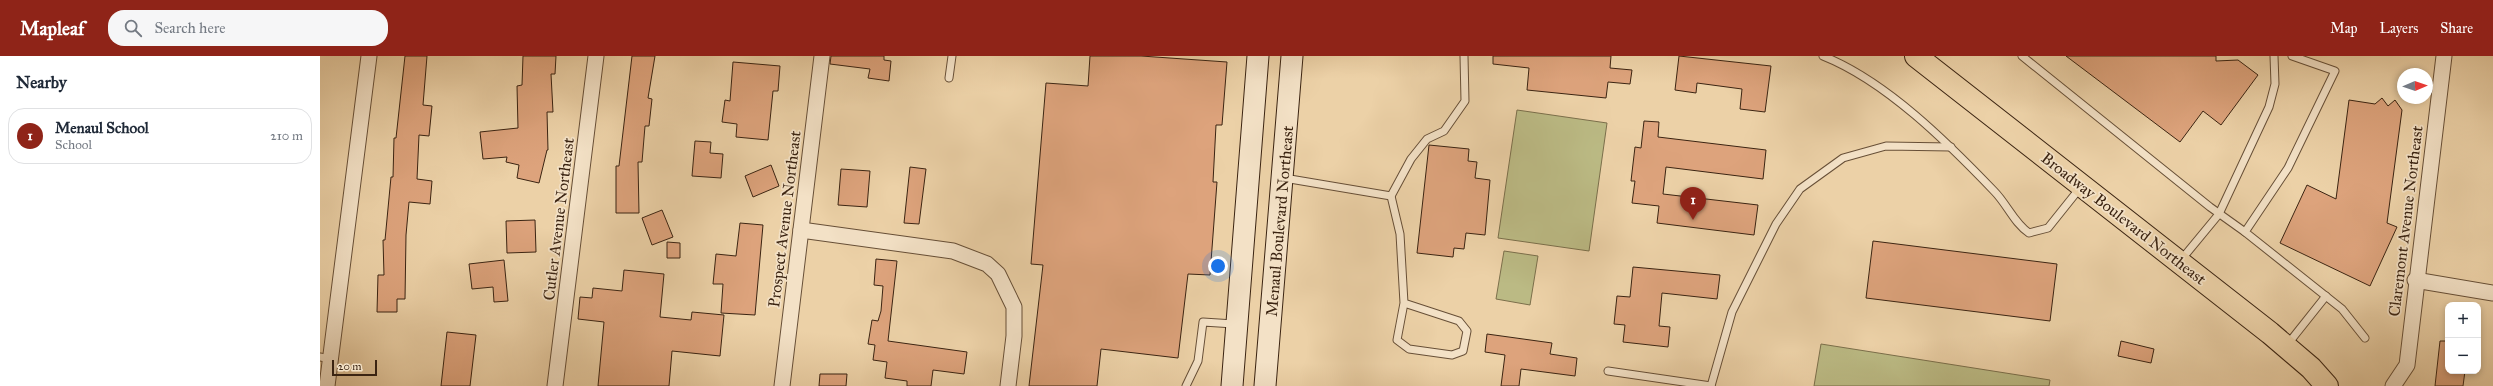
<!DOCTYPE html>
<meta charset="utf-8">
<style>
:root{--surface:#fff;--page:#f6f6f7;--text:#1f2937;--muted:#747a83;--line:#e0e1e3;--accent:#8f2418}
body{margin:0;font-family:"IM FELL Great Primer",serif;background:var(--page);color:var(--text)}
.controls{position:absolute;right:12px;bottom:12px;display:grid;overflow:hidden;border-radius:8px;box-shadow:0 2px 6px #0003}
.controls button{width:36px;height:36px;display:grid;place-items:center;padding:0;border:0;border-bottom:1px solid var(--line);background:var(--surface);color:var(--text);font:20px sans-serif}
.compass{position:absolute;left:2077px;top:12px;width:36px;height:36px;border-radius:50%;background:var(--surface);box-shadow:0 2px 6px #0003;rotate:88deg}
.scale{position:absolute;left:12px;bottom:10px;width:45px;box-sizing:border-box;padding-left:4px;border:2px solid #3b2412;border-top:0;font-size:11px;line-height:14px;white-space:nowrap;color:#3b2412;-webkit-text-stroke:3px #f3e1c6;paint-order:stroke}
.you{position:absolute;left:898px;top:210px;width:14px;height:14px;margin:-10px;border:3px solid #fff;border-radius:50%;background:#1a73e8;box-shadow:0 0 0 6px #1a73e833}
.badge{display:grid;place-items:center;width:26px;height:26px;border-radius:50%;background:var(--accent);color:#fff;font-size:13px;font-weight:700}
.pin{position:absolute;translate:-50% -33px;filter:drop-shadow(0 1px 2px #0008)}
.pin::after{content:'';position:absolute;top:21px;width:14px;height:12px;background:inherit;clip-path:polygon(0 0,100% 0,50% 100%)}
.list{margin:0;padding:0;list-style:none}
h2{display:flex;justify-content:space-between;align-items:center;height:52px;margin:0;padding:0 16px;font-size:17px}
h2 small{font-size:13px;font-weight:400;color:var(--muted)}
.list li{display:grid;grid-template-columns:26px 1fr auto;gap:12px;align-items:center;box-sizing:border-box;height:56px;margin:0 8px 8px;padding:0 8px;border:1px solid var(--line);border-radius:16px}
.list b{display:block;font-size:15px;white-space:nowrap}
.list p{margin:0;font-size:13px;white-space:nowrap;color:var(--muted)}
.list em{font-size:13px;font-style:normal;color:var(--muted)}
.icon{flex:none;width:22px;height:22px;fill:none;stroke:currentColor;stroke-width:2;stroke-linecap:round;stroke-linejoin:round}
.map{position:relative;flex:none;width:2173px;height:330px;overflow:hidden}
header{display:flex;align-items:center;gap:24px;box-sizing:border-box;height:56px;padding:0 20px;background:var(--accent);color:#fff}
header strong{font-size:19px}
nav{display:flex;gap:22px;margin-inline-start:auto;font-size:14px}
.search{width:280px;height:36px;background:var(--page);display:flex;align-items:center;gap:10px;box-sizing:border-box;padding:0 14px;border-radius:16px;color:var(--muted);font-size:15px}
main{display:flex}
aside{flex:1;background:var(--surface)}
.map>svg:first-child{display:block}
.green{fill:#bbba84;stroke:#7b6f4b}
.building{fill:#dda37c;stroke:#3b2412}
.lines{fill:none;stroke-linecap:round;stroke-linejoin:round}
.service-casing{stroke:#674f37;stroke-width:9}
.minor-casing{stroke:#674f37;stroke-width:17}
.secondary-casing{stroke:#3b2412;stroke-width:23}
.primary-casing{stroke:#3b2412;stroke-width:24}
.service{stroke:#f3e1c6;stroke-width:7}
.minor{stroke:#f3e1c6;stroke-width:15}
.secondary{stroke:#f3e1c6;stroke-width:21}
.primary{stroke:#ecd1a7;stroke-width:22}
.labels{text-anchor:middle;stroke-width:3.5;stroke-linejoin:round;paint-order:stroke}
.street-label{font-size:16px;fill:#3b2412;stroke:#f3e1c6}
</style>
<header>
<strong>Mapleaf</strong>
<div class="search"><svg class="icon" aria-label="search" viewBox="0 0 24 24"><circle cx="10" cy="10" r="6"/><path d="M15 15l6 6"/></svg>Search here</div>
<nav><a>Map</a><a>Layers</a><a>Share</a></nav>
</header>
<main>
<aside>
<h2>Nearby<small></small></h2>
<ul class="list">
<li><span class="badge">1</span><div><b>Menaul School</b><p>School</p></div><em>210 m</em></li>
</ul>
</aside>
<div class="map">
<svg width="2173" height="330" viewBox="0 0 2173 330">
<rect width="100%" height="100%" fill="#ecd1a7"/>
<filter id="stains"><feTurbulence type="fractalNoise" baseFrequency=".005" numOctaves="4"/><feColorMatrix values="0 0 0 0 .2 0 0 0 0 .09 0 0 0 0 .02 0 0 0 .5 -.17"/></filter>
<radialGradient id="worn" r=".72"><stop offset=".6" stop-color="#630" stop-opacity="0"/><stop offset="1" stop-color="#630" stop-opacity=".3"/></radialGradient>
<!-- green -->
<g class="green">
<path d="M1197,54L1287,67L1269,195L1178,182Z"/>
<path d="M1184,195L1218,200L1210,249L1176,243Z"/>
<path d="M1501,288L1730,324L1729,330H1494Z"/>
</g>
<!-- building -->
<g class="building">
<path d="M85,0H107L103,49L112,50L109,80L99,79L97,123L112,125L110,148L89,146L86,179L85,243H77V256H57L58,219H64L63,184H65L71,121H73L74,82H76Z"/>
<path d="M203,0H236L235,18H231L233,56H227L228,94H227L219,127L197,122L199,109L186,106L187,101L163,103L160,76L198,72L197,30L202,29Z"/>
<path d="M312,0H335L328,42L332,43L329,70H325L322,106H318L319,157H296V110H299Z"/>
<path d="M511,0H564V4L571,5L569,25L548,22L550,13L510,8Z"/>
<path d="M770,0H821L907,6L902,69H896L893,126H897L890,219L868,218L858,302L781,293L777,330H709L723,209L711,208L726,27L768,30Z"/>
<path d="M1173,0H1291L1290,12L1312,14L1310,28L1288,26L1286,42L1207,34L1209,12L1173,8Z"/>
<path d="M1359,0L1451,10L1445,56L1420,53L1422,33L1377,27L1376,37L1355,34Z"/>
<path d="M1746,0H1896V5L1918,4L1938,19L1901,69L1883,55L1860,86Z"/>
<path d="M413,6L460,10L458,35H453L448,84L416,81L417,68L402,66L405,44L410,45Z"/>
<path d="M2062,42L2068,50L2075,44L2082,54L2067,167L2077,171L2050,230L1960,187L1987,129L2016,143L2029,44L2055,48Z"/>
<path d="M1324,65L1339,66L1338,81L1446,94L1443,123L1346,111L1343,138L1438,149L1434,179L1337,167L1339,150L1312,147L1315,125H1311L1315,91L1321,92Z"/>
<path d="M375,85L391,86L390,97L403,98L401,122L372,120Z"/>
<path d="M1109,89L1149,93L1148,105L1157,106L1155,122L1170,124L1165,179L1146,177L1144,193L1134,192L1133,201L1097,197Z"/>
<path d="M451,109L459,130L433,141L425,120Z"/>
<path d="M590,111L606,113L599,168L584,167Z"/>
<path d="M521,113L550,115L547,151L518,149Z"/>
<path d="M342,154L353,181L332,189L322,162Z"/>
<path d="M215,164L216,196L187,197L186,165Z"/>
<path d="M420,167L443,169L435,259L401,257L403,228H393L396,198L416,200Z"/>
<path d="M1553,185L1737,208L1730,265L1546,242Z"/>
<path d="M347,186L360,187V202H347Z"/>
<path d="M556,203L577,205L568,285L647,296L644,318L613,314L611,330H587V325L565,322L567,306L553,304L555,289L548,288L552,264L558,265L561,255L563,230L554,229Z"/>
<path d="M184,204L188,245L174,246L173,231L152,233L149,208Z"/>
<path d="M1313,211L1400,219L1397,243L1342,237L1339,270L1350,271L1348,291L1303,286L1305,269L1294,268L1297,240L1310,241Z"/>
<path d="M304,214L344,218L340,261L371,264L372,256L404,259L400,300L352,295L349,330H278L284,266L258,263L260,241L272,242L273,232L302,235Z"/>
<path d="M127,276L156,279L150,330H121Z"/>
<path d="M1167,278L1232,287L1230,298L1257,302L1255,320L1201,313L1199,330H1181L1185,299L1165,296Z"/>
<path d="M1801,285L1834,293L1831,307L1798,300Z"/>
<path d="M2120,285H2128V315H2145L2143,330H2115Z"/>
<path d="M500,318H527L526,330H499Z"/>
</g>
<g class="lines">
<!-- service casing -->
<g class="service-casing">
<g id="service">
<path d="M1503,0C1566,25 1628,87 1674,135C1687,148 1694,167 1709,177L1728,172L1760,132"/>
<path d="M1702,0L1890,151L1925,176"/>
<path d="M1972,0L2015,15L1968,112L1925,176L2022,253L2045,282"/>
<path d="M629,22L632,0"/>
<path d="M964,122L1071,140L1091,103L1107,83L1124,75L1145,45L1144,0"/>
<path d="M1071,140L1080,178L1084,247L1077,284L1089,293L1132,299L1143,295L1147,275L1139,265L1084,247"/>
<path d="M1861,204L1899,158L1949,51L1955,28L1954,0"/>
<path d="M1967,289L2006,240"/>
<path d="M0,301L11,303"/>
<path d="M1288,315L1391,330"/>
<path d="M866,330L878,305L883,266L914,268"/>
<path d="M1391,330L1412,256L1456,168L1480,133L1523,102L1566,90L1631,91"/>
</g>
</g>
<!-- minor casing -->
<g class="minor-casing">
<g id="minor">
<path d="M481,174L633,195L667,208L678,218L694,251V280L688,330"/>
<path d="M2095,224L2173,237"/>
<path d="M7,330L49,0"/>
<path d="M235,330L276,0"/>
<path d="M462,330L502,0"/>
<path d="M2073,330L2087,309L2124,0"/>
</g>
</g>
<!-- secondary casing -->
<g class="secondary-casing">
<g id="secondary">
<path d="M912,330L938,0"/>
<path d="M945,330L972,0"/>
</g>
</g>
<!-- primary casing -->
<g class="primary-casing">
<path id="primary" d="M1596,0L1950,277L1991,312L2007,330"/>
</g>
<!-- service -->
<use href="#service" class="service"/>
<!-- minor -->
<use href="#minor" class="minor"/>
<!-- secondary -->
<use href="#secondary" class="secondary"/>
<!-- primary -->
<use href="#primary" class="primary"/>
</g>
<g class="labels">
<!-- street labels -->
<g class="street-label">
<text transform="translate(1804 162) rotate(38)" y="6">Broadway Boulevard Northeast</text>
<text transform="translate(238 163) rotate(-83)" y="6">Cutler Avenue Northeast</text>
<text transform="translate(464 163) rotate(-83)" y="6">Prospect Avenue Northeast</text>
<text transform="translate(959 165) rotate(-85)" y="6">Menaul Boulevard Northeast</text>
<text transform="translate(2085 165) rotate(-83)" y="6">Claremont Avenue Northeast</text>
</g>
</g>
<rect width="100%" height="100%" filter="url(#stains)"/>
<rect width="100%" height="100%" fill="url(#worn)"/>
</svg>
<div class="controls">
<button>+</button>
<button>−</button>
</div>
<svg class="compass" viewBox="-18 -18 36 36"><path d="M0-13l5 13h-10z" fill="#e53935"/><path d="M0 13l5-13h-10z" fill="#747a83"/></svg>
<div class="scale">20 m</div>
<div class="you"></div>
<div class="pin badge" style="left:1373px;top:164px">1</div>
</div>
</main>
